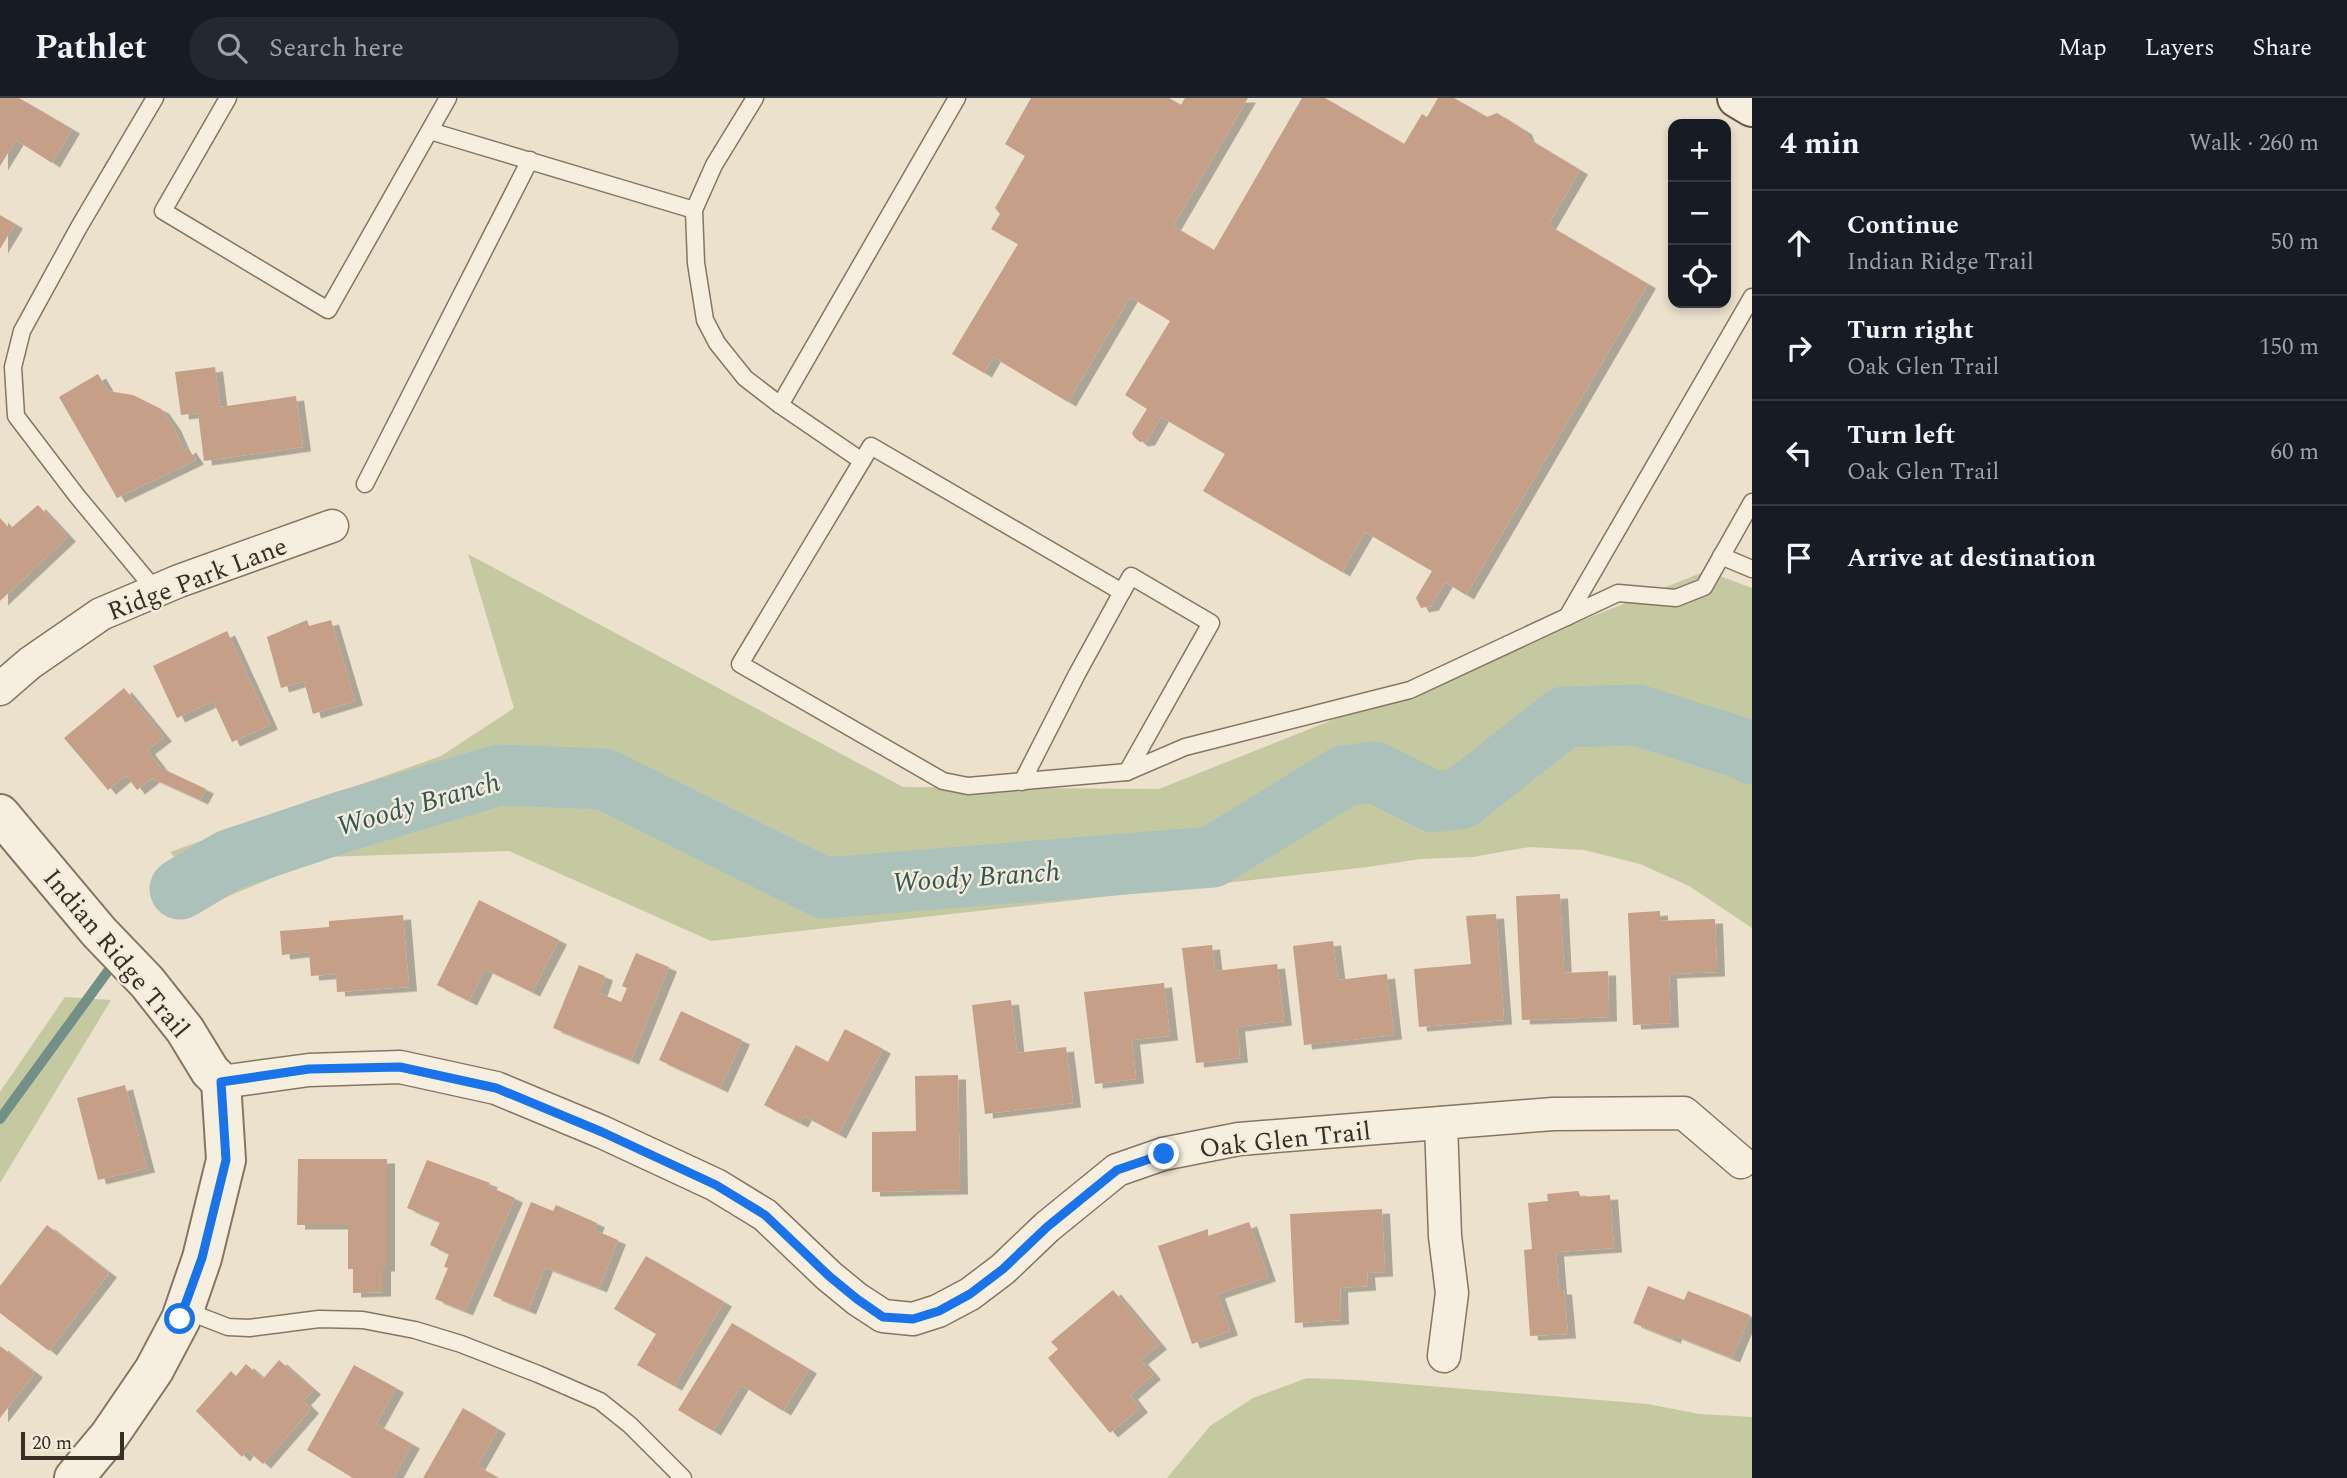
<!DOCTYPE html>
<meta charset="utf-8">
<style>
:root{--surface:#171b24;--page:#242831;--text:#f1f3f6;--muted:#9ea1a6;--line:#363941}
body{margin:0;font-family:Spectral,serif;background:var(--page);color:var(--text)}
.controls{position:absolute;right:21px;top:21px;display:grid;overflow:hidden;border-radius:14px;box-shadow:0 4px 10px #0003}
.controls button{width:63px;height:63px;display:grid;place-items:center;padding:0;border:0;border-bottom:2px solid var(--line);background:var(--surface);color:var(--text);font:35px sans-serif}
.scale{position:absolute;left:21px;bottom:18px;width:103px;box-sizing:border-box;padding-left:7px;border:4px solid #392e23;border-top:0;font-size:19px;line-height:24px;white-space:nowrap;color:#392e23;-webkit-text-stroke:5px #f3ecdc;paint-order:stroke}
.stop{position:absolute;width:21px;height:21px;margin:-16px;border:5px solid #1a73e8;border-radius:50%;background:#fff}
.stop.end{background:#1a73e8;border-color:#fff;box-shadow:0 2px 7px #0008}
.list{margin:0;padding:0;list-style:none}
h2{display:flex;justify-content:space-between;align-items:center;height:91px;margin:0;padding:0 28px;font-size:30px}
h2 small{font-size:23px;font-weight:400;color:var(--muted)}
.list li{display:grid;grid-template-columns:46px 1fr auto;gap:21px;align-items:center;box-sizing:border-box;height:105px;padding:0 28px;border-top:2px solid var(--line)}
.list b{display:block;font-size:26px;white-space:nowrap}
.list p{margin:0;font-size:23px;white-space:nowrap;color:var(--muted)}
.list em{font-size:23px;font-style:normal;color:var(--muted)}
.icon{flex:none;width:38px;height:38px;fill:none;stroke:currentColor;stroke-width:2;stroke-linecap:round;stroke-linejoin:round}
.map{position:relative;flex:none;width:1752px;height:1380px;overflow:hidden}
header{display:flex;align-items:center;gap:42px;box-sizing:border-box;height:98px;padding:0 35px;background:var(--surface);border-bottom:2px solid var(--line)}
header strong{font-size:33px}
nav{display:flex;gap:38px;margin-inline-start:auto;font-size:24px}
.search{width:490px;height:63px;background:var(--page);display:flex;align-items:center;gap:18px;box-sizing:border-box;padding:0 24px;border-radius:38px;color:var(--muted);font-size:26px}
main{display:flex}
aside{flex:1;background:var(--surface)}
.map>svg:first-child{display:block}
.green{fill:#c5c9a1}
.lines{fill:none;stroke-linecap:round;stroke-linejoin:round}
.stream{stroke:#738f87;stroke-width:10}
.river{stroke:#acc1ba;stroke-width:61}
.building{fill:#c59f87;filter:url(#shadow)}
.service-casing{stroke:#877562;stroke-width:19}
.minor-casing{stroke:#877562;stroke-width:35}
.tertiary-casing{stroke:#877562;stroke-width:42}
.secondary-casing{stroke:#695645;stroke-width:42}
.service{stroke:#f6efdf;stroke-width:16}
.minor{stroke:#f6efdf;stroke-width:32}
.tertiary{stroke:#f6efdf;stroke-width:38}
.secondary{stroke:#f6efdf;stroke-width:38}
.route{stroke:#1a73e8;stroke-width:9}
.labels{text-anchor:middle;stroke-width:5;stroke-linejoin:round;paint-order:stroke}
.street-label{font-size:26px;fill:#392e23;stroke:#f3ecdc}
.water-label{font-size:28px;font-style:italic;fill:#345754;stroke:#f3ecdc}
</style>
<header>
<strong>Pathlet</strong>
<div class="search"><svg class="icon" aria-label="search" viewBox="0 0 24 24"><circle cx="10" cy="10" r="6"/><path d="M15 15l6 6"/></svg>Search here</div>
<nav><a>Map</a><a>Layers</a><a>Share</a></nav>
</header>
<main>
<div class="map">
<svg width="1752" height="1380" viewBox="0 0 1752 1380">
<defs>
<filter id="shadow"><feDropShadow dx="8" dy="4.5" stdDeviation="0" flood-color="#0004"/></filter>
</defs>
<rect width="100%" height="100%" fill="#ebe1cd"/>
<!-- green -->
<g class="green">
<path d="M468,456L903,689L1159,691L1706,473L1752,490V830L1689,788L1640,766L1584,752L1529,749L1473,759L1420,761L1368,769L711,843L509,753L323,759L214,804L170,754L441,658L514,610Z"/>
<path d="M65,899L111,902L0,1085V994Z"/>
<path d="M1307,1280L1357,1282L1648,1306L1699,1316L1752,1319V1380H1167L1210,1328L1253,1300Z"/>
</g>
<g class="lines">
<!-- stream -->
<path class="stream" d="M0,1021L108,873"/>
<!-- river -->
<path class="river" d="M180,791L229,762L342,724L499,677L604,681L824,790L1212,759L1344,678L1374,674L1434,704L1460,701L1564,619L1637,617L1744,651L1752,656"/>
</g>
<!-- building -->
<g class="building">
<path d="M0,0H19L72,31L52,65L16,42L0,68Z"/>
<path d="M1031,0H1169L1181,7L1185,0H1248L1173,128L1214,152L1302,0H1325L1404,46L1422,16L1427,19L1438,0H1454L1487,19L1497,15L1524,32L1527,40L1580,72L1548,127L1648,186L1466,497L1445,484L1431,508L1421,510L1416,500L1432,473L1365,434L1342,474L1203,393L1225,356L1161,319L1147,343L1140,344L1134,339L1132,335L1147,311L1125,297L1170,223L1130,199L1068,304L993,259L984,275L952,256L1018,146L991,131L1000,116L995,110L1025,58L1005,46Z"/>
<path d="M0,117L15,126L0,151Z"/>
<path d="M215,269L220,309L296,298L303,349L204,363L198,315L181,317L175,274Z"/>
<path d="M98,276L108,293L133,297L161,311L173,328L184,353L188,350L196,362L117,400L59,299Z"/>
<path d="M38,407L68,439L0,503V420L10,431Z"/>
<path d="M307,522L309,528L331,522L355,603L313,616L304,583L281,590L267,539Z"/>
<path d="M227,533L270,627L232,644L213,603L177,620L153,568Z"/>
<path d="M124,590L164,639L147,652L161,670L206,691L200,702L152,680L137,692L126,677L108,692L64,640Z"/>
<path d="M1560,796L1564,875L1608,873L1609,919L1522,922L1516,798Z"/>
<path d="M479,802L559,842L532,894L485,871L469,903L437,887Z"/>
<path d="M1660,813V823L1715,821L1717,874L1669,876L1671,925L1633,927L1628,815Z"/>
<path d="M1496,816L1504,922L1419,929L1414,871L1471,866L1466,818Z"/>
<path d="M403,817L409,889L337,894L336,876L311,878L309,854L282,857L280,833L329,829V823Z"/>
<path d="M1333,843L1338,882L1387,876L1394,937L1304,947L1293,848Z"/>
<path d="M1212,847L1215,873L1277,866L1284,923L1237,929L1240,960L1196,965L1182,850Z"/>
<path d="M636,855L669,869L631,962L553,930L579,867L605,878L599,895L621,904L627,890L622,888Z"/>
<path d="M1164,885L1170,938L1132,942L1136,981L1095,986L1084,894Z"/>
<path d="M1011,902L1017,955L1066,949L1073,1005L985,1016L972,907Z"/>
<path d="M681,913L742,942L720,990L659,962Z"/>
<path d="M845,931L883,951L838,1036L804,1018L800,1025L764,1007L796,947L828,964Z"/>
<path d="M958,977L960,1092L872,1094V1034L916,1033L915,978Z"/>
<path d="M125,987L147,1070L98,1082L77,1000Z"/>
<path d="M298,1061H387V1169H383V1194L353,1195V1171H348V1127H297Z"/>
<path d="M427,1062L490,1085L488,1088L515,1100L465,1213L435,1201L448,1170L444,1169L449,1156L430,1147L440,1124L407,1110Z"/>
<path d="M1578,1093L1581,1099L1610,1097L1614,1150L1556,1154L1559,1192H1564L1568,1236L1530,1238L1524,1152L1532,1151L1528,1105L1548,1103L1547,1096Z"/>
<path d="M531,1104L553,1113L556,1107L597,1125L594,1132L618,1142L599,1190L545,1169L528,1212L493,1198Z"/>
<path d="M1382,1111L1385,1174L1367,1175L1368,1188L1340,1190L1341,1222L1295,1225L1290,1116Z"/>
<path d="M1249,1124L1268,1179L1217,1196L1230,1233L1192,1246L1158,1148L1208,1131V1138Z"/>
<path d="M47,1127L109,1175L49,1253L0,1215V1188Z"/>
<path d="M646,1158L724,1204L674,1288L637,1267L656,1236L614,1211Z"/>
<path d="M1648,1188L1684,1202L1688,1193L1750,1217L1732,1260L1674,1237L1673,1241L1633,1225Z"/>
<path d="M1113,1192L1159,1247L1140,1262L1153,1277L1130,1297L1140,1310L1110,1335L1048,1260L1058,1251L1051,1244Z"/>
<path d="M732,1225L809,1271L783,1313L741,1287L713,1333L678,1312Z"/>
<path d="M0,1248L35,1275L0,1320Z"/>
<path d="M279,1262L313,1292L303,1303L311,1311L263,1366L247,1352L242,1359L196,1313L231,1273L236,1278L246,1266L263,1281Z"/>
<path d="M354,1267L396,1290L376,1326L412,1346L393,1380H353L307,1352Z"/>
<path d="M463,1310L498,1331L477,1368L499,1380H423Z"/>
</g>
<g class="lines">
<!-- service casing -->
<g class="service-casing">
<g id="service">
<path d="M155,0L79,129L22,233L13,269L16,318L77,398L156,493"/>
<path d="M228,0L163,113L328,212L448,0"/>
<path d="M755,0L714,67L694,112L696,165L705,222L717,245L745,280L780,307L862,363L740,566L943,683L968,688L1127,674L1185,649L1410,592L1618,495L1676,500L1704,489L1752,404"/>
<path d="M430,33L694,112"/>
<path d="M780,307L957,0"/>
<path d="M862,363L871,348L1122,494L1131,478L1211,525L1127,674"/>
<path d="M365,386L530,62"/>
<path d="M1721,458L1752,471"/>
<path d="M1567,519L1752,199"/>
<path d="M1022,684L1077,576L1122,494"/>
<path d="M184,1212L228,1229L249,1230L319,1221L363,1222L415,1232L461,1246L538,1276L600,1303L630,1327L683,1380"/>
</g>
</g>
<!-- minor casing -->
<g class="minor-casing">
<g id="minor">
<path d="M0,591L30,565L101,516L179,483L332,428"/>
<path d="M221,984L309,972L400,969L496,990L602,1034L716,1087L765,1117L829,1178L857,1201L883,1218L913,1221L938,1213L970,1196L1003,1171L1047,1129L1117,1072L1163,1056L1239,1041L1553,1016L1684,1015L1741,1064"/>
<path d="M1441,1025L1445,1138L1452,1195L1444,1258"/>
</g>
</g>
<!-- tertiary casing -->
<g class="tertiary-casing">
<path id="tertiary" d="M0,716L99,834L147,884L185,932L210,973L221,984L226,1062L202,1160L181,1221L154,1272L109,1338L74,1380"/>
</g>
<!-- secondary casing -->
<g class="secondary-casing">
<path id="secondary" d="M1737,0L1752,9"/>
</g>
<!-- service -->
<use href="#service" class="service"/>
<!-- minor -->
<use href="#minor" class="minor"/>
<!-- tertiary -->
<use href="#tertiary" class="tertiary"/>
<!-- secondary -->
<use href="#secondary" class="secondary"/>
</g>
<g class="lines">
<!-- route -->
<path class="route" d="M180,1221L202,1160L226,1062L221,984L309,971L400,969L496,990L602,1034L716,1087L765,1117L829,1178L857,1201L883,1219L913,1221L939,1213L970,1196L1003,1171L1047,1129L1117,1072L1164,1056"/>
</g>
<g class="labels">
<!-- street labels -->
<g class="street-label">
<text transform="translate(197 480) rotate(-21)" y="9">Ridge Park Lane</text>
<text transform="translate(117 855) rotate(50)" y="9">Indian Ridge Trail</text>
<text transform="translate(1285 1041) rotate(-6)" y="9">Oak Glen Trail</text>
</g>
<!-- water labels -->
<g class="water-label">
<text transform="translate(418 705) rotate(-16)" y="10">Woody Branch</text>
<text transform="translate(976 778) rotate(-4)" y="10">Woody Branch</text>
</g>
</g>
</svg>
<div class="controls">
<button>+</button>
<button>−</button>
<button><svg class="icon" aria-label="locate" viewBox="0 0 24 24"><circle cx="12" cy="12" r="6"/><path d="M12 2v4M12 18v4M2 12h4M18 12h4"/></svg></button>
</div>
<div class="scale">20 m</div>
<div class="stop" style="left:180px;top:1221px"></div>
<div class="stop end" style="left:1164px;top:1056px"></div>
</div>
<aside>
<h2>4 min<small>Walk · 260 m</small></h2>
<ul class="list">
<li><svg class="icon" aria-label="ahead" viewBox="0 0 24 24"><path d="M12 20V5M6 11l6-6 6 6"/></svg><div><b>Continue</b><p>Indian Ridge Trail</p></div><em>50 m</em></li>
<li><svg class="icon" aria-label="right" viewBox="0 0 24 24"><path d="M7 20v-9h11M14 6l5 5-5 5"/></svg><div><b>Turn right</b><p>Oak Glen Trail</p></div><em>150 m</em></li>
<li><svg class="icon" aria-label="left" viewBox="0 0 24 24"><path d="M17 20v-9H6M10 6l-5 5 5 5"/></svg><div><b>Turn left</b><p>Oak Glen Trail</p></div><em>60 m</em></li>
<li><svg class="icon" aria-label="arrive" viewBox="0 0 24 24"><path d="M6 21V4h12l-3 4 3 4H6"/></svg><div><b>Arrive at destination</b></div></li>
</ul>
</aside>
</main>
